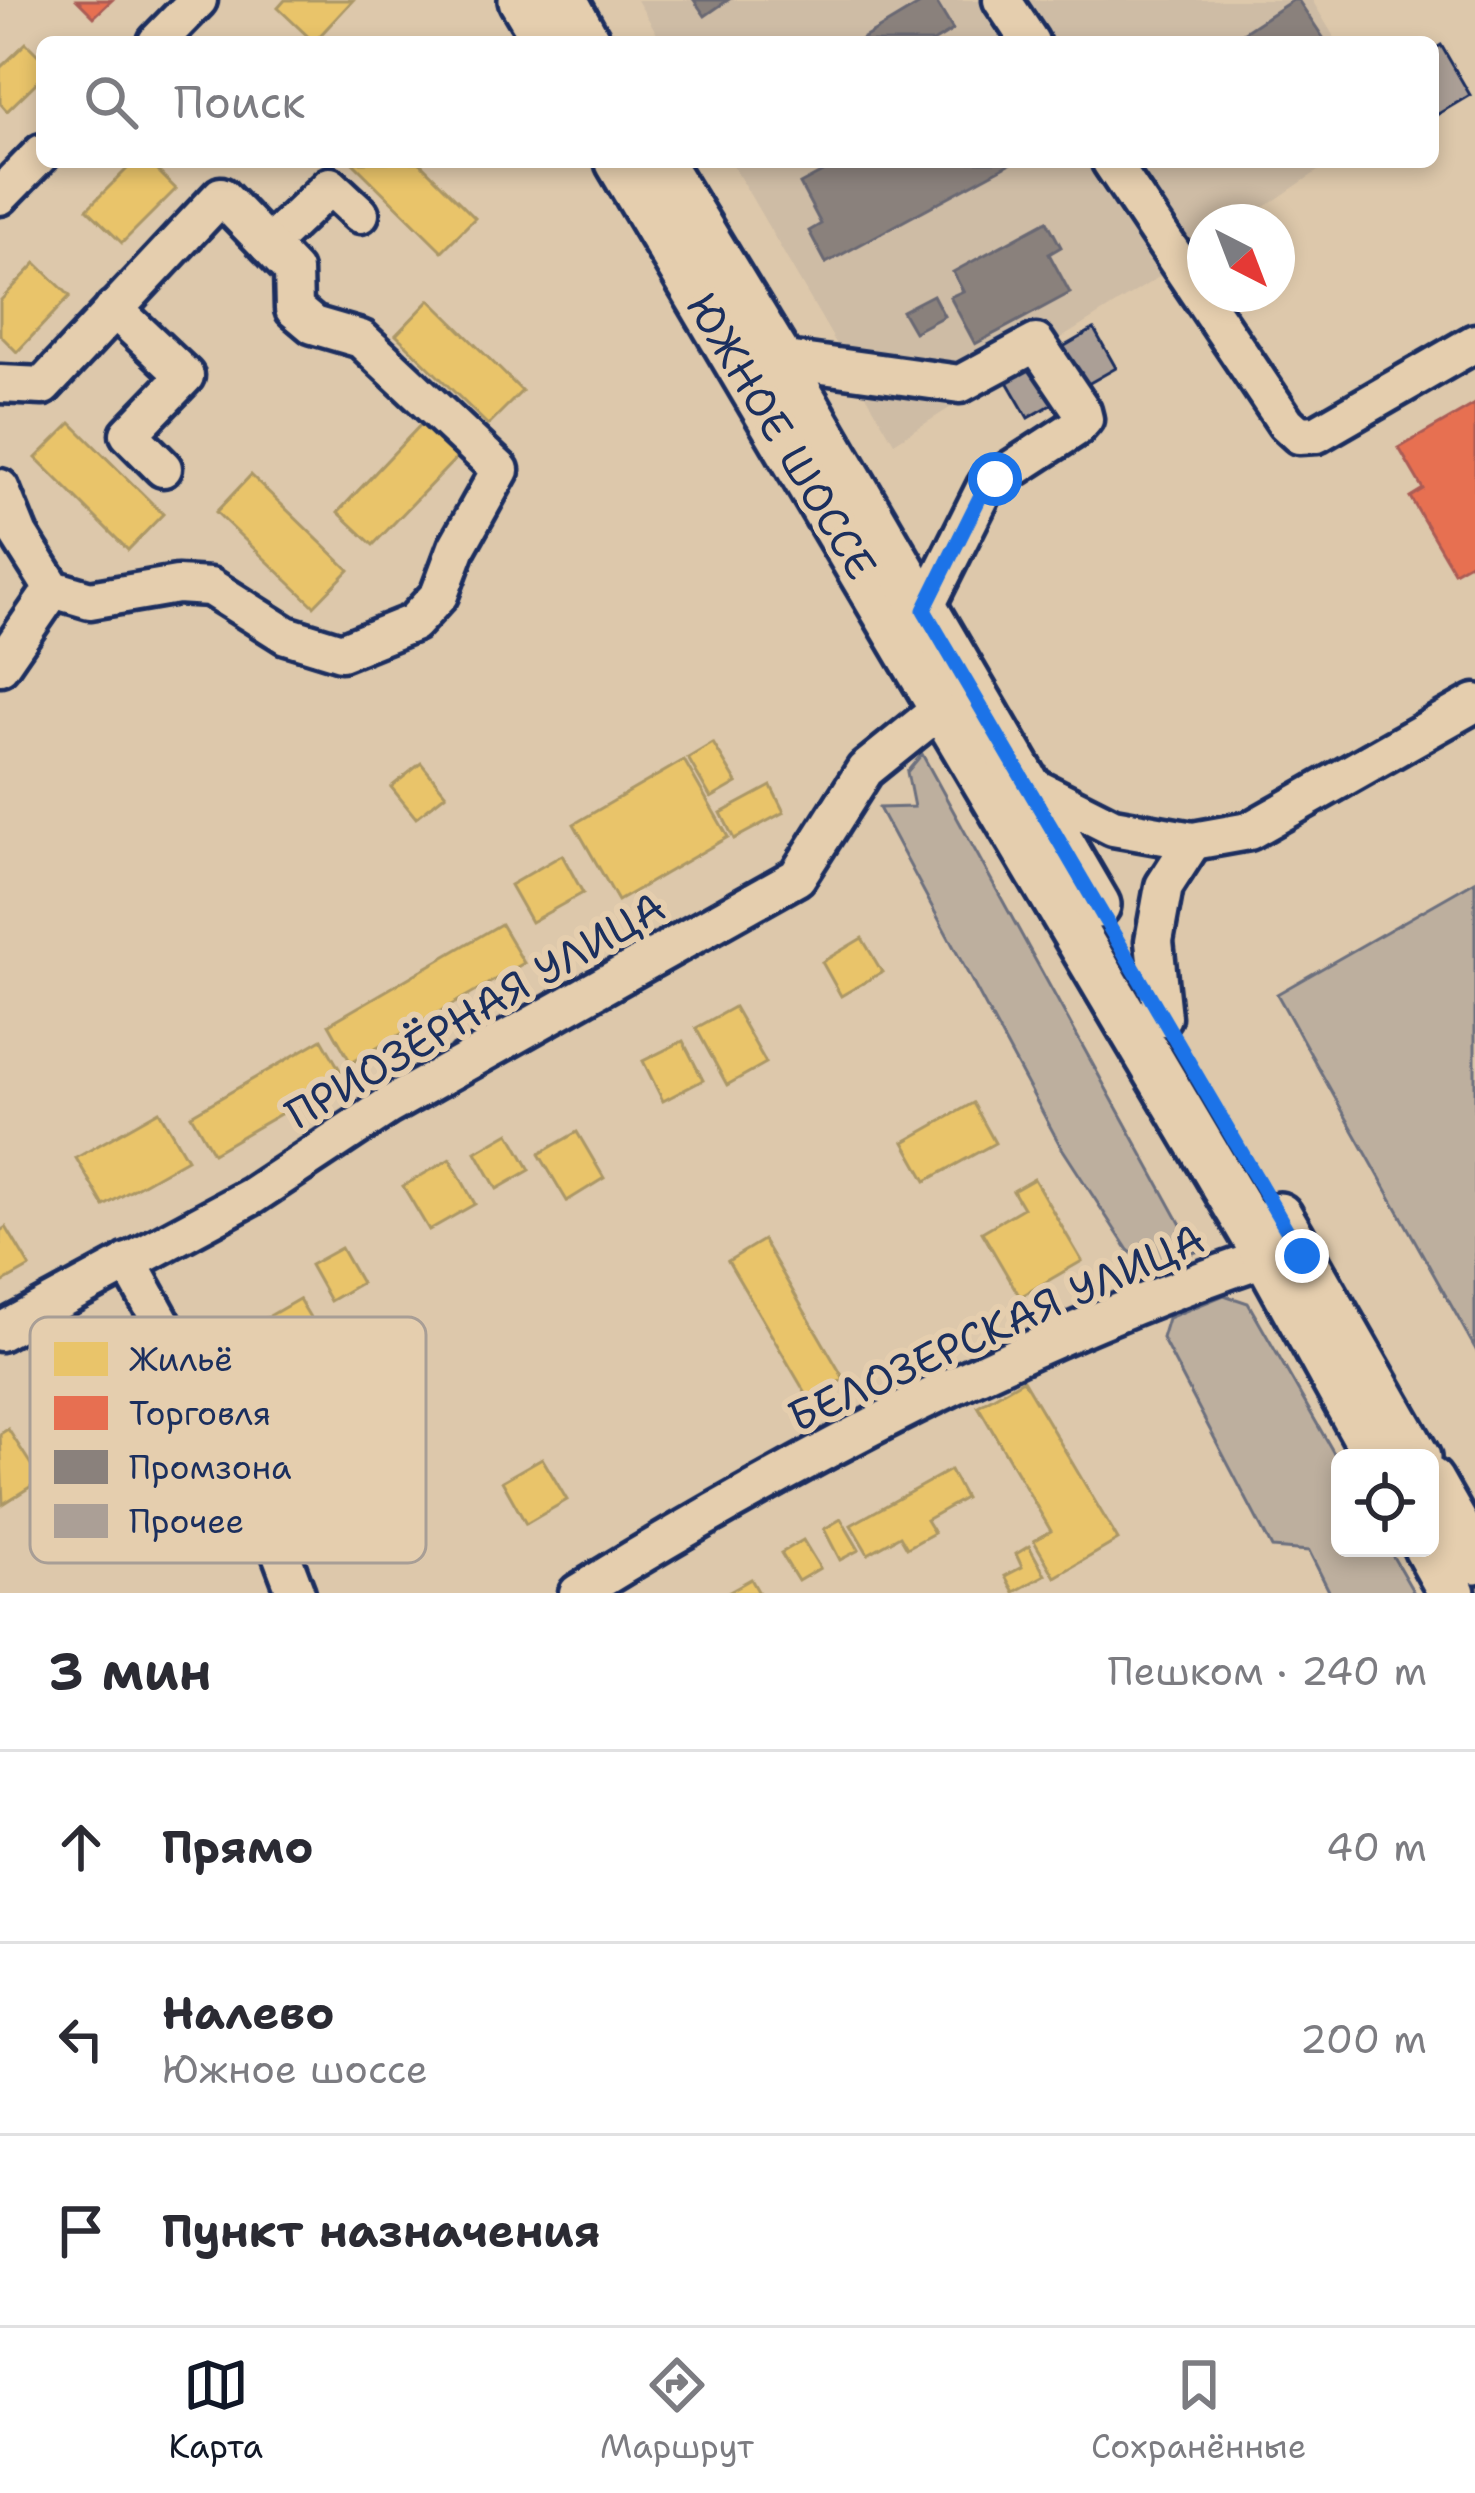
<!DOCTYPE html>
<html lang="ru">
<meta charset="utf-8">
<style>
:root{--surface:#fff;--page:#f7f7f7;--text:#2b2b33;--muted:#7c7c81;--line:#e1e1e2;--accent:#111827}
body{margin:0;font-family:"Shantell Sans",sans-serif;background:var(--page);color:var(--text)}
.controls{position:absolute;right:36px;bottom:36px;display:grid;overflow:hidden;border-radius:18px;box-shadow:0 6px 18px #0003}
.controls button{width:108px;height:108px;display:grid;place-items:center;padding:0;border:0;border-bottom:3px solid var(--line);background:var(--surface);color:var(--text);font:60px sans-serif}
.compass{position:absolute;left:1187px;top:204px;width:108px;height:108px;border-radius:50%;background:var(--surface);box-shadow:0 6px 18px #0003;rotate:138deg}
.stop{position:absolute;width:36px;height:36px;margin:-27px;border:9px solid #1a73e8;border-radius:50%;background:#fff}
.stop.end{background:#1a73e8;border-color:#fff;box-shadow:0 3px 12px #0008}
.list{margin:0;padding:0;list-style:none}
h2{display:flex;justify-content:space-between;align-items:center;height:156px;margin:0;padding:0 48px;font-size:51px}
h2 small{font-size:39px;font-weight:400;color:var(--muted)}
.list li{display:grid;grid-template-columns:78px 1fr auto;gap:36px;align-items:center;box-sizing:border-box;height:192px;padding:0 48px;border-top:3px solid var(--line)}
.list b{display:block;font-size:45px;white-space:nowrap}
.list p{margin:0;font-size:39px;white-space:nowrap;color:var(--muted)}
.list em{font-size:39px;font-style:normal;color:var(--muted)}
.icon{flex:none;width:66px;height:66px;fill:none;stroke:currentColor;stroke-width:2;stroke-linecap:round;stroke-linejoin:round}
.map{position:relative;flex:none;width:1475px;height:1593px;overflow:hidden}
.search{position:absolute;background:var(--surface);box-shadow:0 6px 18px #0003;left:36px;right:36px;top:36px;height:132px;display:flex;align-items:center;gap:30px;box-sizing:border-box;padding:0 42px;border-radius:18px;color:var(--muted);font-size:45px}
.sheet{height:732px;background:var(--surface)}
nav{display:flex;justify-content:space-around;align-items:center;box-sizing:border-box;height:168px;border-top:3px solid var(--line);background:var(--surface);font-size:33px;color:var(--muted)}
nav a{display:grid;justify-items:center;gap:6px}
nav .on{color:var(--accent)}
.map>svg:first-child{display:block}
.built{fill:#cebca5}
.green{fill:#bdaf9e;stroke:#6c6f7e;stroke-width:3}
.homes{fill:#e9c46a;stroke:#ab9766;stroke-width:3}
.shops{fill:#e76f51;stroke:#aa5c55;stroke-width:3}
.industry{fill:#8a817c;stroke:#696873;stroke-width:3}
.building{fill:#ab9f96;stroke:#1b2f5e;stroke-width:3}
.lines{fill:none;stroke-linecap:round;stroke-linejoin:round}
.minor-casing{stroke:#1b2f5e;stroke-width:45}
.major-casing{stroke:#1b2f5e;stroke-width:54}
.minor{stroke:#e5ceae;stroke-width:36}
.major{stroke:#e5ceae;stroke-width:45}
.route{stroke:#1a73e8;stroke-width:15}
.labels{text-anchor:middle;stroke-width:12;stroke-linejoin:round;paint-order:stroke}
.street-label{font-size:42px;fill:#1b2f5e;stroke:#e5ceae}
.key{fill:#e5ceae;stroke:#a89e96;stroke-width:3}
.key-label{font-size:33px;fill:#1b2f5e}
</style>
<div class="map">
<svg width="1475" height="1593" viewBox="0 0 1475 1593">
<rect width="100%" height="100%" fill="#ddc8ab"/>
<filter id="ink" filterUnits="userSpaceOnUse"><feTurbulence type="fractalNoise" baseFrequency=".00833" numOctaves="2"/><feDisplacementMap in="SourceGraphic" scale="24" xChannelSelector="R" yChannelSelector="G"/><feConvolveMatrix kernelMatrix="1 2 1 2 8 2 1 2 1" color-interpolation-filters="sRGB"/></filter>
<g filter="url(#ink)">
<!-- built -->
<g class="built">
<path d="M637,0H1312L1337,42H662Z"/>
<path d="M731,162H1331L1243,222H1205V248L894,443Z"/>
</g>
<!-- green -->
<g class="green">
<path d="M922,754L1196,1252L1151,1269L1128,1250L1060,1145L879,808L914,807L907,772Z"/>
<path d="M1475,881V1348L1277,994Z"/>
<path d="M1224,1295L1248,1303L1340,1464V1548H1388L1414,1593H1330L1309,1551L1272,1548L1162,1338L1168,1318Z"/>
</g>
<!-- homes -->
<g class="homes">
<path d="M285,0H353L314,42L278,8Z"/>
<path d="M26,43L42,59V77L7,111L0,103V68Z"/>
<path d="M134,162H149L176,189L122,243L87,209Z"/>
<path d="M352,162H419L475,218L442,251Z"/>
<path d="M36,263L70,296L17,352L0,335V301Z"/>
<path d="M430,300L522,391L488,425L396,335Z"/>
<path d="M428,417L463,451L373,545L338,512Z"/>
<path d="M71,423L163,514L128,550L36,458Z"/>
<path d="M251,475L349,570L314,606L216,512Z"/>
<path d="M713,743L737,783L711,798L688,758Z"/>
<path d="M684,760L728,837L618,901L574,824Z"/>
<path d="M421,763L446,794L416,818L391,787Z"/>
<path d="M771,786L784,812L734,839L721,813Z"/>
<path d="M562,855L583,893L531,922L510,885Z"/>
<path d="M501,924L524,963L351,1063L329,1024Z"/>
<path d="M862,938L882,972L841,996L822,962Z"/>
<path d="M734,1007L766,1063L727,1085L696,1028Z"/>
<path d="M322,1039L344,1077L213,1153L191,1115Z"/>
<path d="M683,1041L703,1080L663,1101L643,1061Z"/>
<path d="M973,1103L995,1143L926,1181L904,1142Z"/>
<path d="M159,1111L187,1159L104,1206L76,1158Z"/>
<path d="M577,1132L604,1178L567,1201L539,1154Z"/>
<path d="M509,1133L530,1170L497,1189L476,1152Z"/>
<path d="M450,1159L475,1204L429,1230L403,1186Z"/>
<path d="M1034,1179L1082,1261L1020,1297L982,1232L1023,1208L1013,1191Z"/>
<path d="M6,1227L30,1267L0,1284V1231Z"/>
<path d="M763,1240L844,1379L809,1399L728,1261Z"/>
<path d="M341,1248L361,1283L330,1301L310,1265Z"/>
<path d="M299,1299L320,1334L279,1358L259,1322Z"/>
<path d="M1023,1380L1118,1540L1055,1577L1034,1541L1051,1531L978,1406Z"/>
<path d="M8,1429L41,1480L3,1504L0,1434Z"/>
<path d="M542,1458L567,1500L526,1524L502,1481Z"/>
<path d="M950,1470L965,1498L926,1520L934,1533L907,1548L900,1536L868,1554L851,1525Z"/>
<path d="M841,1519L859,1550L840,1560L824,1529Z"/>
<path d="M803,1540L820,1568L798,1581L781,1553Z"/>
<path d="M1029,1546L1045,1575L1014,1592L1005,1576L1022,1567L1016,1554Z"/>
<path d="M751,1579L759,1593H726Z"/>
</g>
<!-- shops -->
<g class="shops">
<path d="M77,0H112L94,17Z"/>
<path d="M1475,404V572L1470,563L1454,572L1410,497L1423,489L1399,448Z"/>
</g>
<!-- industry -->
<g class="industry">
<path d="M694,0H728L705,16Z"/>
<path d="M927,0H935L953,30L933,42H857Z"/>
<path d="M1293,0H1298L1326,42H1229Z"/>
<path d="M841,162H1013L826,263L809,231L821,224L800,184Z"/>
<path d="M1047,221L1061,247L1049,254L1070,293L975,344L950,297L963,291L953,272Z"/>
<path d="M933,295L944,316L914,332L902,311Z"/>
</g>
<!-- building -->
<g class="building">
<path d="M1441,45L1470,95L1433,117V50Z"/>
<path d="M1094,329L1116,368L1028,418L1006,380Z"/>
</g>
<g class="lines">
<!-- minor casing -->
<g class="minor-casing">
<g id="minor">
<path d="M1002,0L1030,42"/>
<path d="M157,42L198,0"/>
<path d="M1111,162L1286,423L1299,435L1317,434L1475,343"/>
<path d="M0,196L42,153"/>
<path d="M268,245L330,186L360,214"/>
<path d="M114,309L185,376L129,434L163,468"/>
<path d="M779,359L960,384L1036,343L1082,411L1084,419L1077,427L986,486L924,610"/>
<path d="M0,384L43,386L221,196L293,271L294,309L313,325L361,339L500,470L457,547L439,595L413,623L341,652L286,635L210,587L177,585L90,600L53,589L19,535L0,488"/>
<path d="M0,666L53,589"/>
<path d="M1024,782L1113,827L1193,841L1249,831L1475,703"/>
<path d="M1162,1017L1154,941L1164,886L1193,841"/>
<path d="M128,1262L263,1506L296,1593"/>
<path d="M0,1332L252,1196L388,1106L797,877L865,770L943,707"/>
<path d="M578,1593C795,1459 1025,1339 1267,1257"/>
</g>
</g>
<!-- major casing -->
<g class="major-casing">
<g id="major">
<path d="M522,0L547,42"/>
<path d="M564,0L587,42"/>
<path d="M619,162L1267,1257L1378,1458"/>
<path d="M659,162L779,359L1097,905"/>
<path d="M1279,1216L1417,1458"/>
<path d="M1430,1481L1475,1560"/>
<path d="M1427,1548L1452,1593"/>
</g>
</g>
<!-- minor -->
<use href="#minor" class="minor"/>
<!-- major -->
<use href="#major" class="major"/>
</g>
</g>
<g class="lines" filter="url(#ink)">
<!-- route -->
<path class="route" d="M995,479L980,497L924,610L1302,1256"/>
</g>
<g class="labels">
<!-- street labels -->
<g class="street-label">
<text transform="translate(782 436) rotate(59)" y="15">ЮЖНОЕ ШОССЕ</text>
<text transform="translate(475 1010) rotate(-30)" y="15">ПРИОЗЁРНАЯ УЛИЦА</text>
<text transform="translate(996 1327) rotate(-24)" y="15">БЕЛОЗЕРСКАЯ УЛИЦА</text>
</g>
</g>
<!-- legend -->
<rect x="30" y="1317" width="396" height="246" rx="18" class="key"/>
<rect x="54" y="1342" width="54" height="34" fill="#e9c46a"/>
<rect x="54" y="1396" width="54" height="34" fill="#e76f51"/>
<rect x="54" y="1450" width="54" height="34" fill="#8a817c"/>
<rect x="54" y="1504" width="54" height="34" fill="#ab9f96"/>
<g class="key-label">
<text x="129" y="1371">Жильё</text>
<text x="129" y="1425">Торговля</text>
<text x="129" y="1479">Промзона</text>
<text x="129" y="1533">Прочее</text>
</g>
</svg>
<div class="controls">
<button><svg class="icon" aria-label="locate" viewBox="0 0 24 24"><circle cx="12" cy="12" r="6"/><path d="M12 2v4M12 18v4M2 12h4M18 12h4"/></svg></button>
</div>
<svg class="compass" viewBox="-18 -18 36 36"><path d="M0-13l5 13h-10z" fill="#e53935"/><path d="M0 13l5-13h-10z" fill="#7c7c81"/></svg>
<div class="stop" style="left:995px;top:479px"></div>
<div class="stop end" style="left:1302px;top:1256px"></div>
<div class="search"><svg class="icon" aria-label="search" viewBox="0 0 24 24"><circle cx="10" cy="10" r="6"/><path d="M15 15l6 6"/></svg>Поиск</div>
</div>
<section class="sheet">
<h2>3 мин<small>Пешком · 240 m</small></h2>
<ul class="list">
<li><svg class="icon" aria-label="ahead" viewBox="0 0 24 24"><path d="M12 20V5M6 11l6-6 6 6"/></svg><div><b>Прямо</b></div><em>40 m</em></li>
<li><svg class="icon" aria-label="left" viewBox="0 0 24 24"><path d="M17 20v-9H6M10 6l-5 5 5 5"/></svg><div><b>Налево</b><p>Южное шоссе</p></div><em>200 m</em></li>
<li><svg class="icon" aria-label="arrive" viewBox="0 0 24 24"><path d="M6 21V4h12l-3 4 3 4H6"/></svg><div><b>Пункт назначения</b></div></li>
</ul>
</section>
<nav>
<a class="on"><svg class="icon" aria-label="map" viewBox="0 0 24 24"><path d="M3 6l6-2 6 2 6-2v14l-6 2-6-2-6 2zM9 4v14M15 6v14"/></svg>Карта</a>
<a><svg class="icon" aria-label="directions" viewBox="0 0 24 24"><path d="M12 3l9 9-9 9-9-9zM9 14v-3h6M13 9l2 2-2 2"/></svg>Маршрут</a>
<a><svg class="icon" aria-label="saved" viewBox="0 0 24 24"><path d="M7 4h10v16l-5-4-5 4z"/></svg>Сохранённые</a>
</nav>
